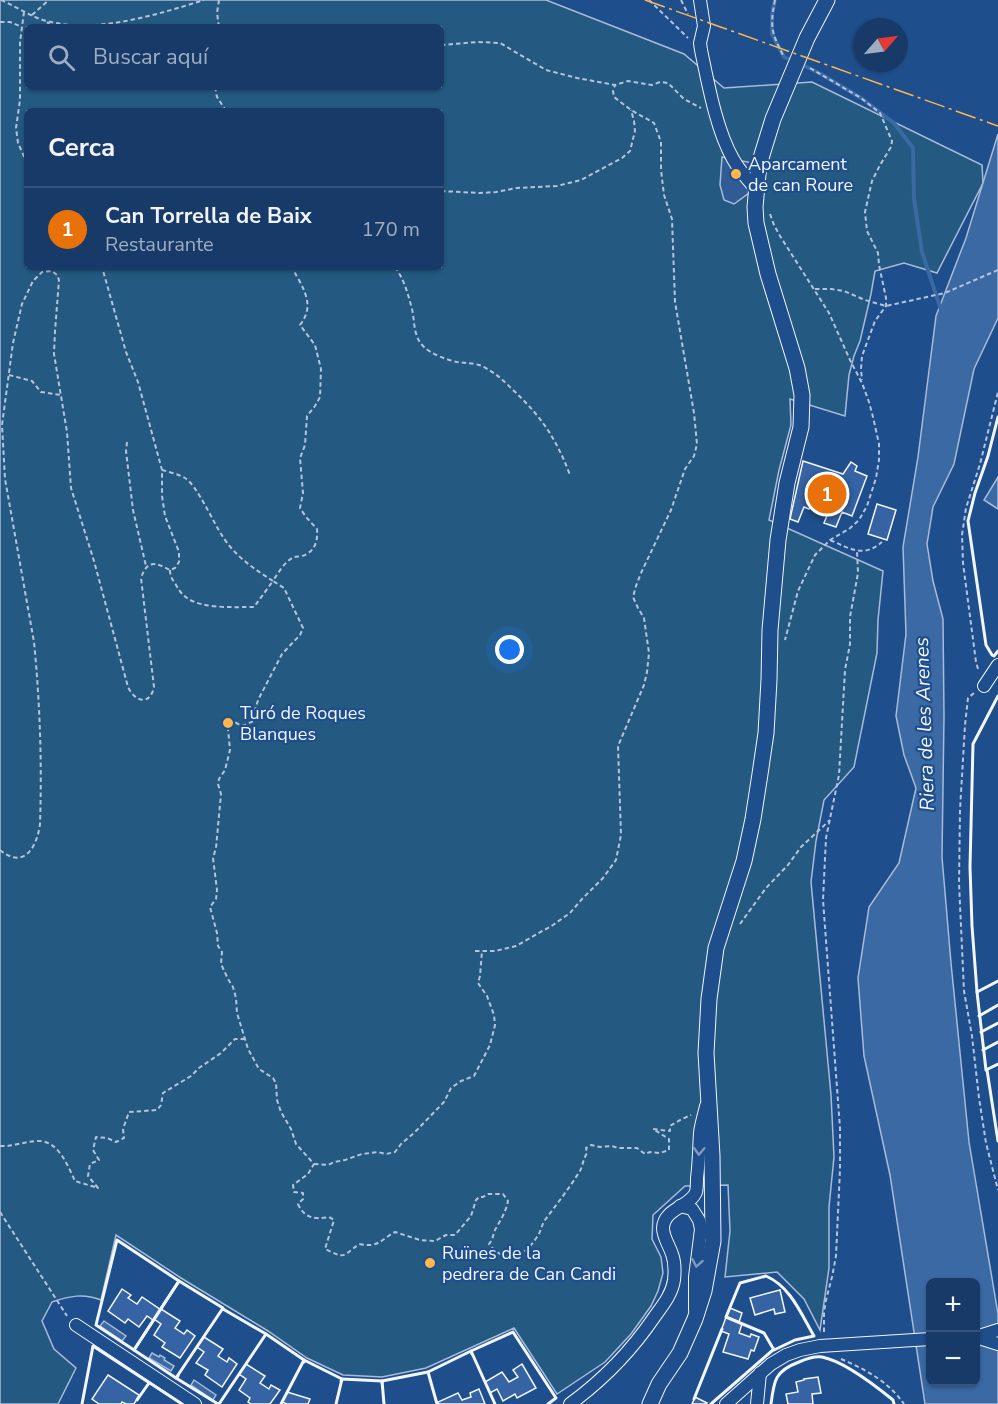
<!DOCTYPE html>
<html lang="es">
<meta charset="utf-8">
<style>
:root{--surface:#173a69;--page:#20416f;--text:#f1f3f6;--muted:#9eadc0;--line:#36547d;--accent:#ffb74d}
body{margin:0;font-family:"Nunito Sans",sans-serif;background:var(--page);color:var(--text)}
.controls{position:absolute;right:18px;bottom:18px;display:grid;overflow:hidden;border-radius:9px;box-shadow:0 2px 4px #0004}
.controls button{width:54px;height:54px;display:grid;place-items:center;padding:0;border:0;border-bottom:2px solid var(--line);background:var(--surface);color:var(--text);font:30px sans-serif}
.compass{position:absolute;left:854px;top:18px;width:54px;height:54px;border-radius:50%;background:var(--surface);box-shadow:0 2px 4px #0004;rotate:62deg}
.you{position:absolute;left:510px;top:650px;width:21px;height:21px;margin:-15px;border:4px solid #fff;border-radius:50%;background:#1a73e8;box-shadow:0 0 0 9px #1a73e833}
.badge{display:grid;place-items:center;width:39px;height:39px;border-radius:50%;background:var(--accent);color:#fff;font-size:20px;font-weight:700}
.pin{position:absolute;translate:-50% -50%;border:3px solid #fff;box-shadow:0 2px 6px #0006}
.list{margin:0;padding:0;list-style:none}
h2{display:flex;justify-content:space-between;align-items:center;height:78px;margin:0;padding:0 24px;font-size:26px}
h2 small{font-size:20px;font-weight:400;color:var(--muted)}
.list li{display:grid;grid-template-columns:39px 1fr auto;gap:18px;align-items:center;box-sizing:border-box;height:84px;padding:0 24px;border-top:2px solid var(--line)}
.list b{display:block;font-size:22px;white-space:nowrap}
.list p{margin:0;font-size:20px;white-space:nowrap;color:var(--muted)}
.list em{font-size:20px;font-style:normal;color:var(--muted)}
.icon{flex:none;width:33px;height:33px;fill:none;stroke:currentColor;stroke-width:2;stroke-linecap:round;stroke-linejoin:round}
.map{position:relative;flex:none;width:998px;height:1404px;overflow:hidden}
.search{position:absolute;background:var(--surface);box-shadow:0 2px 4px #0004;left:24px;top:24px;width:420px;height:66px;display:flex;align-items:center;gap:15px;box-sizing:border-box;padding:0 21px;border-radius:9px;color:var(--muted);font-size:22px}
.panel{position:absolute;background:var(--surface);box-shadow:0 2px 4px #0004;left:24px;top:108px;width:420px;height:162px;border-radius:9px}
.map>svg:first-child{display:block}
.green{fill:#245a82;stroke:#a8bbd7;stroke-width:1.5;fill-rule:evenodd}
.parking{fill:#305b95;stroke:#a8bbd7;stroke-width:1.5}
.water{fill:#3b69a3;stroke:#a8bbd7;stroke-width:1.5;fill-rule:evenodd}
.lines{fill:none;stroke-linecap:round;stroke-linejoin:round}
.stream{stroke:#3b69a3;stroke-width:4}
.building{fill:#3563a3;stroke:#f2f6ff;stroke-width:1.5}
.minor-casing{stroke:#f2f6ff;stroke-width:14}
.tertiary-casing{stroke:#f2f6ff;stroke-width:17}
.path{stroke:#b3c4dc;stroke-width:2;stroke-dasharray:4.5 3;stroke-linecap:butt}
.minor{stroke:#1f4e8c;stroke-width:12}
.tertiary{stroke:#1f4e8c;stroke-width:15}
.wall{stroke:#f2f6ff;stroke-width:3}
.power{stroke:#ffb74d;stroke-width:1.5;stroke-dasharray:21 4.5 3 4.5;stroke-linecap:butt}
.oneway{stroke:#7e9ac0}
.poi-dot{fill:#ffb74d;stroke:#1f4e8c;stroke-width:2}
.labels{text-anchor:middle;stroke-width:4.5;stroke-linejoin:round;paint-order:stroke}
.poi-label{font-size:18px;fill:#f2f6ff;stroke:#1f4e8c;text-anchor:start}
.water-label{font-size:20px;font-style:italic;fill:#f2f6ff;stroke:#1f4e8c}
</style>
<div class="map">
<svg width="998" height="1404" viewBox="0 0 998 1404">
<rect width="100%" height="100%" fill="#1f4e8c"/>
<!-- green -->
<path class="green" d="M0,0H546L684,54L724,88L812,82L982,165L983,183L937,273L904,263L875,271L871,294L860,341L854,356L849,375L845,416L790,399L791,425L779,470L769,520L883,571L878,620L877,653L854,767L824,800L816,841L811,882L831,1095L834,1157L829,1207V1268L820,1330L804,1299L777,1272L725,1277L730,1231L728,1185L685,1186L653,1215L652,1239L661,1257L663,1273L658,1291L651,1306L631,1334L605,1362L557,1394L514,1328L426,1368L382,1377L343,1375L307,1358L268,1331L181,1278L116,1235L101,1300C83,1293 70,1296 52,1302L42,1321L54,1349L76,1368L58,1404H0ZM27,27H441V87H27ZM27,111H441V267H27Z"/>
<!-- parking -->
<path class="parking" d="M722,157L753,163L749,193L734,204L724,200L720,185Z"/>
<!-- water -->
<g class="water">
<path d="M998,134V318L974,369L954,464L933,507L927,544L933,581L943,619L944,716L942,857L951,963L969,1142L998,1314V1404H925L890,1175L864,1056L858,978L869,907L899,863L916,788L904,755L896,716L906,634L903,547L918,457L936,316L966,238ZM930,1282H976V1382H930Z"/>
<path d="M998,477V509L984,500Z"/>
<path d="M104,1321L126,1336L122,1341L100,1326Z"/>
<path d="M152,1353L159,1357L160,1355L165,1358L164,1360L174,1366L171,1371L149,1358Z"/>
<path d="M194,1380L216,1395L213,1400L191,1385Z"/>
</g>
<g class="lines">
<!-- stream -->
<g class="stream">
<path d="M775,0L772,14V34L784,57L794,61"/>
<path d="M801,64L821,74L861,98L894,123L913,148L914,199L922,252L941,310"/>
</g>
</g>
<!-- building -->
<g class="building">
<path d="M803,461L843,474L851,462L857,466L855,471L867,476L852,516L842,512L836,527L824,523L830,508L813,501L809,509L804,507L798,522L790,519Z"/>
<path d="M877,504L896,510L887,540L868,534Z"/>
<path d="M122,1289L131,1295L128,1298L137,1304L142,1297L161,1310L153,1320L147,1316L139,1327L128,1319L125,1323L108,1311Z"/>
<path d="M780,1290L785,1312L775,1314L774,1309L755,1315L750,1298Z"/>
<path d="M730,1308L742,1313L739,1322L726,1317Z"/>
<path d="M161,1309L180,1321L175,1328L184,1334L187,1330L195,1336L180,1358L162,1347L165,1343L154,1335L161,1324L154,1319Z"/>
<path d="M726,1317L742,1324L739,1333L750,1337L751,1334L759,1337L754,1351L751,1350L748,1359L723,1352L729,1334L721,1331Z"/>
<path d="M204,1337L223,1349L218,1356L227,1362L229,1358L237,1364L222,1387L205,1375L208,1370L196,1363L204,1352L197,1347Z"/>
<path d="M246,1364L265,1376L260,1383L269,1389L271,1385L280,1390L270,1404H251L248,1402L250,1398L239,1390L246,1379L239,1374Z"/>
<path d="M522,1364L536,1388L517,1398L515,1394L503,1401L497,1389L490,1393L485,1382L502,1372L509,1382L518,1377L513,1370Z"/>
<path d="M108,1375L139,1395L134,1404H126L122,1402L121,1404H99L92,1399Z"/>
<path d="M818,1377L821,1393L812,1394L813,1404H788L786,1394L798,1392L796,1382L804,1380V1379Z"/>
<path d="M479,1389L485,1404H439L438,1402L458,1393L462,1400L471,1397L470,1393Z"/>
<path d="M287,1392L310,1399L308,1404H287L282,1402Z"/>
<path d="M695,1397L707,1403L706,1404H692Z"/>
</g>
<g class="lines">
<!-- minor casing -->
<g class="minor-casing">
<g id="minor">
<path d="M700,0L704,26L700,43L701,50C708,83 716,129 733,159C739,170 747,179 756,189"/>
<path d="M984,686L998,665"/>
<path d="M680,1206L692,1209L699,1220L701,1229L695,1277V1310"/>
<path d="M76,1325L195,1404"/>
<path d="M976,1337L998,1330"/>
<path d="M976,1337L998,1344"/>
<path d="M570,1404C603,1380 632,1350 655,1316C663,1305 672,1294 674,1280C675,1271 675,1262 672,1254C669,1245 663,1237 663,1228C664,1208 690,1207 696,1192C697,1188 697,1182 697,1178C699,1163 699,1148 700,1133C701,1124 704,1115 706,1106"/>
<path d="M726,1404L771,1364L786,1355L800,1350L820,1346L930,1339"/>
<path d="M757,1404L760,1373"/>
</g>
</g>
<!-- tertiary casing -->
<g class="tertiary-casing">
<path id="tertiary" d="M650,1404L659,1384L680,1353L695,1319L704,1291L713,1241L712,1156L706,1053L709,999L716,948L744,861L753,819L760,774L766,733L769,680L770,630L778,540L787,483L801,427L802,395L797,368L768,274L756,223L755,207L758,174L761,158L773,119L807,38L827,0"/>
</g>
<!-- path -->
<g class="path">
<path d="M1,0C15,6 28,15 43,20C93,35 156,15 204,0"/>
<path d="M219,0L217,13L219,27"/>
<path d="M649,0L688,38"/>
<path d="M681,0L688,14"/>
<path d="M775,0C770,26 771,32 783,55"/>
<path d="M24,12L20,42V100L16,128L18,143L27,163"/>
<path d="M32,15L49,0"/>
<path d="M0,22H10L22,27"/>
<path d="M47,22L52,27"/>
<path d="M441,45L478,42L500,43L546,70L577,78L615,85L628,81L652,85L660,82L668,83L684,99L701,108"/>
<path d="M810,68L861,98L880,113L892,141L891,147L880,165L872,181L865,212L867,231L878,253L879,265L886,298V306L875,321L862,356L861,369L862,380"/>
<path d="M215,87L217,97L226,111"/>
<path d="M441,191L480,193L496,192L517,188L557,186L581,180L622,158L630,151L635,131L634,121L631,110"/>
<path d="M770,214L774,225L780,236L829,313L850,360L862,383L869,402L873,417L879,444V460L876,478L867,506L859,520L849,529L830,540L815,555L798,591L785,640"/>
<path d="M395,267C404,279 408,294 412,309C415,322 413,337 424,347C431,354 447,360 457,362C465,363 472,363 479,365C492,370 502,379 512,389C541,416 556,438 570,475"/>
<path d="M815,289H831L844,291L865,300L886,306L945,293L998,270"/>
<path d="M9,375L32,381L41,392L61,395"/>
<path d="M127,442L126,451L133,510L146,566"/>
<path d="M162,470C169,472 178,474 185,478C197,485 214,524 223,537C235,556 254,569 273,581C278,573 284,563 292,558C296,556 298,557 302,556C315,552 318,541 317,529L306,517L300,508L303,493L300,458L305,445L307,416L315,406L320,397L321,369L315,345L300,325C312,309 308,297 299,280C296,275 294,272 293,267"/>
<path d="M830,540C851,549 863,558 882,542"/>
<path d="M170,570C170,576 172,579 175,583C178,589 182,595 187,598C202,609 236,607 254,607L273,581L284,588L303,628L300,635L282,654L258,700L254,714V721L242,726L227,718L230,750L225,770L219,779L218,784L221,794L216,848L213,858L217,890L216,899L210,907L217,933L218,946L222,952L221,964L228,979L233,987L236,998L237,1013L248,1049L259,1069L273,1078L276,1083L277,1100L281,1112L291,1129L296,1144L314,1164L308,1174L293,1185L294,1192L303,1193V1199L298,1204C304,1218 315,1220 329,1217L334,1220L325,1249C345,1258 341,1258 359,1244C379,1248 380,1240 395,1232L420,1240L435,1241L446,1235H455L471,1216L476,1200L479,1197H483L488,1194H503L508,1201C506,1212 500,1221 495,1230C493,1235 493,1239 489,1244C507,1266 523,1258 537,1237C541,1232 541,1226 545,1220C556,1205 568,1190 578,1174C583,1168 582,1161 587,1153L586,1148L591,1145L600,1147L612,1146L618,1148H637L645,1154L650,1152L660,1153L669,1150V1139L653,1129L670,1131V1126L682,1119L691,1115"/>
<path d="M978,669L976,662L963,563L962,535L966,508L980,464L998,392"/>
<path d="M974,693L968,698L965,725L960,810L959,883L964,991L972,1036L979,1098L986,1143L998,1190"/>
<path d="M0,850C24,870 37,847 40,824C42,763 40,703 34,642L5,479L2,425L13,343L22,304L33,281L42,272L52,271L57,275L59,280L55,331L54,354L67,432L71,488L94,561L128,687C135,702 150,706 154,687L141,578C147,560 155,562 170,570L175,568L179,562V552L165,516L162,496V470L138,382L126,352L102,267"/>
<path d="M740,924L766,888L788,865L801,847L830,820"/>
<path d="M475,951H495L516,946L553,925L570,913L582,899L603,878L616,860L621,835L618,746L644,685L647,672L649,653L644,618L638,608L633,597L636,586L641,573L671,510L685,469L694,456L697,444L694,413L675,302L672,219L664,195L661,170V142L654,123L631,110L614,97L613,91L615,85"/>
<path d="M0,1146C13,1147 25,1141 38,1141C58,1140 68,1166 75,1181L98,1188L88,1176L90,1164L99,1160L93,1150L96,1137L107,1138L116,1142L124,1138L123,1129L129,1112L157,1110L161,1105L163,1093L191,1076L199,1068L221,1053L235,1039H245"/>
<path d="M314,1164L328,1165L334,1162L345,1160L362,1154L378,1152L386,1154L395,1152L401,1144L414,1133L444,1102L451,1088L461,1081L474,1076L490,1045L495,1025L494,1015L487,996L478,983L480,976L482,951"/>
<path d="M0,1212L67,1316"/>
<path d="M824,1332V1312L826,1300L832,1277L836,1256L840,1169V1128L823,900L826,838L839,775L845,670L850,644V617L858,573L857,551"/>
<path d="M841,1359C865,1369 889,1382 904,1404"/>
</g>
<!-- minor -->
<use href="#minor" class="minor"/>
<!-- tertiary -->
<use href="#tertiary" class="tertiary"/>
<!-- wall -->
<g class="wall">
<path d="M998,417L988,456L975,493L968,521L986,645L992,655L994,656L998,651"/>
<path d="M998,696L973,744L970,867L972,926L977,992L998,981"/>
<path d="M977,992L986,1070L998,1064"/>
<path d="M979,1016L998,1005"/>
<path d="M981,1032L998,1023"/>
<path d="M983,1050L998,1042"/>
<path d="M987,1070L998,1141"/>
<path d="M117,1240L179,1281L134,1350L96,1325Z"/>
<path d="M766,1276C791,1287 801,1314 814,1336L795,1340L774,1350L764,1333L726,1317L740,1283Z"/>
<path d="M179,1281L223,1308L176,1378L134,1350Z"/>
<path d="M266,1334L304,1360L281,1404"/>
<path d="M304,1362V1360L342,1379L336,1404"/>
<path d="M178,1376L176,1378L218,1404"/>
<path d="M341,1381L342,1379L382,1381V1383"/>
<path d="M694,1399L722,1329"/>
<path d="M137,1400L149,1383"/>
<path d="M82,1404L93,1346L182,1404"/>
<path d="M219,1404L266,1334L223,1309"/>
<path d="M384,1404L382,1381L428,1372"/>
<path d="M437,1404L428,1372L471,1351L472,1354"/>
<path d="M495,1404L471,1351L513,1332L556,1398L548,1404"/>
<path d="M711,1404L774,1349"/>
<path d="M771,1404C774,1380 775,1371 799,1362C806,1359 815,1356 822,1357C843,1361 877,1387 893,1400L894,1404"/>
</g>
<!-- power -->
<path class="power" d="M645,0L998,126"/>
</g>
<!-- one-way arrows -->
<defs><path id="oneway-chevron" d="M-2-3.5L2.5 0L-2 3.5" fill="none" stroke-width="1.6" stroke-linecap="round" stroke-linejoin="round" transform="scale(1.5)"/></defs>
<g class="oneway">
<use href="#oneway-chevron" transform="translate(699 1151) rotate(92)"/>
<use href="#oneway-chevron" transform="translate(697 1263) rotate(100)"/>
</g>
<!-- markers -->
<g class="poi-dot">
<circle cx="736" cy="174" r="6"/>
<circle cx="228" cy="723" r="6"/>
<circle cx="430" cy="1263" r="6"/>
</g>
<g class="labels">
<!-- poi labels -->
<g class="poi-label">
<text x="748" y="170">Aparcament<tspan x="748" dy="21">de can Roure</tspan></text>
<text x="240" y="719">Turó de Roques<tspan x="240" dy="21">Blanques</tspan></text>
<text x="442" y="1259">Ruïnes de la<tspan x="442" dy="21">pedrera de Can Candi</tspan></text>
</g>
<!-- water labels -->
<g class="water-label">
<text transform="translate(924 724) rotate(-92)" y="7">Riera de les Arenes</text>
</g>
</g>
</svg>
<div class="controls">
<button>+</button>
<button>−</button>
</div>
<svg class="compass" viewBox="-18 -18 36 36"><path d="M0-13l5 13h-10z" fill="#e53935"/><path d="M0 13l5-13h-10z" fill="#9eadc0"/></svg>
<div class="you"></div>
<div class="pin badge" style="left:827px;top:494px;background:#e8710a">1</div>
<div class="search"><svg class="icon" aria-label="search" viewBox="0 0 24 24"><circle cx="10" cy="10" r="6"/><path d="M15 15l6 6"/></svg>Buscar aquí</div>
<section class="panel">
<h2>Cerca<small></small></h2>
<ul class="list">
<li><span class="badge" style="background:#e8710a">1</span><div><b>Can Torrella de Baix</b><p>Restaurante</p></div><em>170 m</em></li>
</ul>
</section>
</div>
